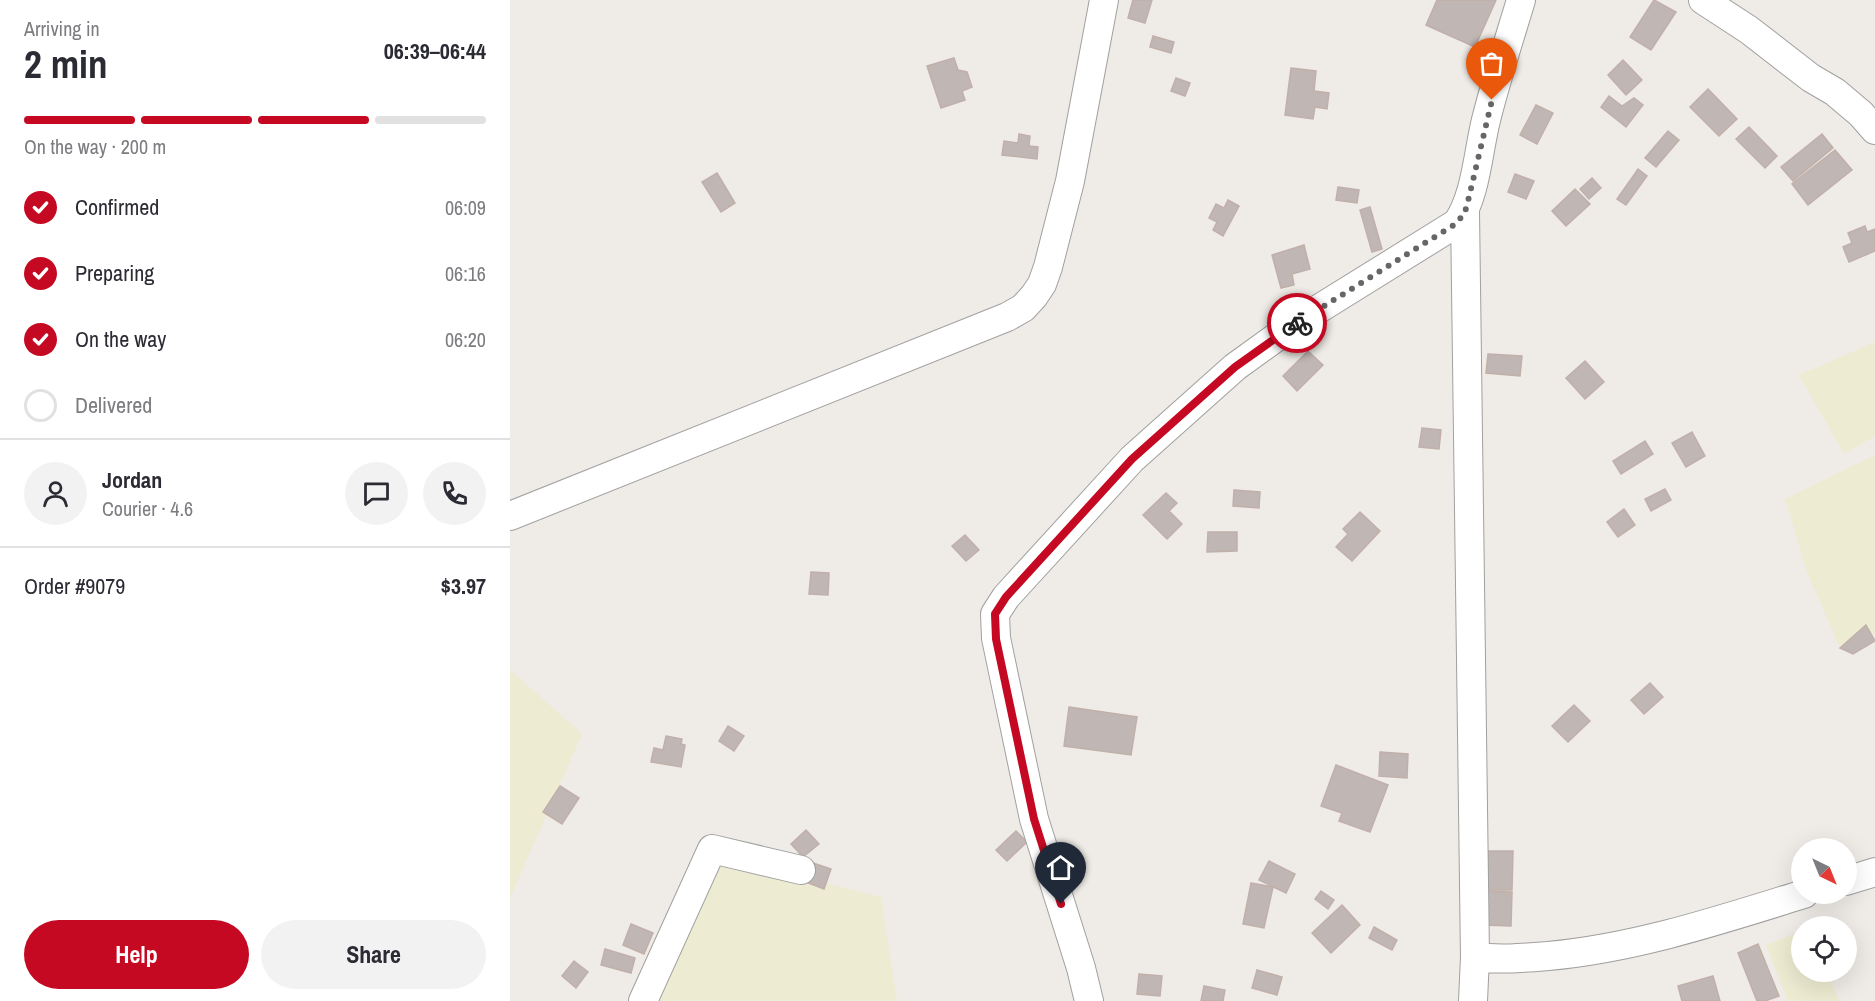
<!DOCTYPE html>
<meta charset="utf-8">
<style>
:root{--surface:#fff;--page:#f2f2f3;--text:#2b2b33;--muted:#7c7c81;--line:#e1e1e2;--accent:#c50922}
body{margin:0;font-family:"Archivo Narrow",sans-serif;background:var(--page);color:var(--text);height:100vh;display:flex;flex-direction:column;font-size:22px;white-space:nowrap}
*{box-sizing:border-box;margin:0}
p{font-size:20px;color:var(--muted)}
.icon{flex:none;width:33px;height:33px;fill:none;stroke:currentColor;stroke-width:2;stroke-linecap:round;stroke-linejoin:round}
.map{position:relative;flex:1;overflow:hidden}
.panel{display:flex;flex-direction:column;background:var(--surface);width:510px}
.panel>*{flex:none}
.needle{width:39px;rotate:137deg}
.tools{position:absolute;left:1281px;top:838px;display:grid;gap:12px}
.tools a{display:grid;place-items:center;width:66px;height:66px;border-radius:50%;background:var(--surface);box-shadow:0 6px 24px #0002;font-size:30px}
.pin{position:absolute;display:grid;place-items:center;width:51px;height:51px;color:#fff;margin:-62px -26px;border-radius:50% 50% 50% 0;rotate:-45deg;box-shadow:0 0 6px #0007}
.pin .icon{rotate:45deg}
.courier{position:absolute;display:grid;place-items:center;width:60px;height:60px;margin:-30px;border:4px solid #c50922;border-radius:50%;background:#fff;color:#222;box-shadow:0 2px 8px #0007}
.overview em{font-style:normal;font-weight:700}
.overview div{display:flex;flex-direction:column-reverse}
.overview{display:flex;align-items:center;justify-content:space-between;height:102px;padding:0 24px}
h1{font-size:39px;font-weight:700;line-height:45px}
.bar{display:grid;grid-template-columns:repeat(4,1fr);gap:9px 6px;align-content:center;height:72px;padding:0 24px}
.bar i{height:8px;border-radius:4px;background:var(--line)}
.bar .active{background:var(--accent)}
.bar p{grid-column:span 4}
.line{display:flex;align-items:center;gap:15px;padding:0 24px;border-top:2px solid var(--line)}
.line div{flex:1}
.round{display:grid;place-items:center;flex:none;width:63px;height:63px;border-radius:32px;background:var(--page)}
ol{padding:0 24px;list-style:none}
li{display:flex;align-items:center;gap:18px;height:66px}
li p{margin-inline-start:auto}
li .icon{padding:6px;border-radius:50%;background:var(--accent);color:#fff;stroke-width:4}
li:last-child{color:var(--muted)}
li i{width:33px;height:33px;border:3px solid var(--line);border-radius:50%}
.primary-button{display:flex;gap:12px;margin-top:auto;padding:12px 24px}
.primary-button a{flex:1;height:69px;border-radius:36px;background:var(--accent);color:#fff;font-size:24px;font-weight:700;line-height:69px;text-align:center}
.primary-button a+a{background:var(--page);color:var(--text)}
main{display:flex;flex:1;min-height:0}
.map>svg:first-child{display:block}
.farmland{fill:#edecd2}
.building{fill:#c0b6b3;stroke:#c1b0a9;stroke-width:1.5}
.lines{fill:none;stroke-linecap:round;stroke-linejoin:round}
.minor-casing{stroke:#a0a0a0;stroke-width:30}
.minor{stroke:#fff;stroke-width:28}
.done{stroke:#686665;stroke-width:6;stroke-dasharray:0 10.8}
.route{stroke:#c50922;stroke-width:8}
</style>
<main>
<section class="panel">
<div class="overview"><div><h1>2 min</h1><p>Arriving in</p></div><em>06:39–06:44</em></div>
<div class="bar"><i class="active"></i><i class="active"></i><i class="active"></i><i></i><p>On the way · 200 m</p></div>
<ol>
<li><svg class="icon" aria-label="check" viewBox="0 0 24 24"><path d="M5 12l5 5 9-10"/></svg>Confirmed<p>06:09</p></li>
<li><svg class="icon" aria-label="check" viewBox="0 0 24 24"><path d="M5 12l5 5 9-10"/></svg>Preparing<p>06:16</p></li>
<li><svg class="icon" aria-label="check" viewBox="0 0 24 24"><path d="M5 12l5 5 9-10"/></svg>On the way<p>06:20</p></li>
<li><i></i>Delivered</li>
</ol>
<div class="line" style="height:108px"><a class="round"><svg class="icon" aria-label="person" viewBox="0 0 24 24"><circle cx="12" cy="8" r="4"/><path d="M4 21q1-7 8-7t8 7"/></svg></a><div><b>Jordan</b><p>Courier · 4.6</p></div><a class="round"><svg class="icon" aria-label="chat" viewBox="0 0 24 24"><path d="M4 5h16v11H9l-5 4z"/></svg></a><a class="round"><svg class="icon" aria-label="phone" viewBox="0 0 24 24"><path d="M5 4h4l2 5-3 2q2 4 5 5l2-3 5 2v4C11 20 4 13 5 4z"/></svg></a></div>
<div class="line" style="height:78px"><div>Order #9079</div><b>$3.97</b></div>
<div class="primary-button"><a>Help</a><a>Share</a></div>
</section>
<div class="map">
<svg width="1365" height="1001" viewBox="0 0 1365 1001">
<rect width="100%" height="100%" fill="#efebe6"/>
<g class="farmland">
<path d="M1365,342V436L1334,454L1289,375Z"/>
<path d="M1365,455V633L1330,648L1297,572L1275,499Z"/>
<path d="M0,670L72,734L0,898Z"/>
<path d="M207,856L371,897L387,1001H148Z"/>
<path d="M1291,931L1292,972H1318L1329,1001H1278L1256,945Z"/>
</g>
<g class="building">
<path d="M623,0H642L635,23L618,18Z"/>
<path d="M927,0H986L965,47L916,25Z"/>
<path d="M1144,0L1166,12L1141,50L1120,37Z"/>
<path d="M643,36L664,42L661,53L640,47Z"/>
<path d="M444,58L448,70L457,72L462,87L452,91L455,100L431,108L417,66Z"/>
<path d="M1113,60L1132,80L1116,95L1098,75Z"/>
<path d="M781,68L806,71L804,91L819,93L817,109L805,107L803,119L775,115Z"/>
<path d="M666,78L680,83L675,96L661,91Z"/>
<path d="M1198,89L1227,119L1209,136L1180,107Z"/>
<path d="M1099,96L1112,106L1124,98L1133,105L1116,127L1091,107Z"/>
<path d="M1026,105L1043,113L1027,144L1010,135Z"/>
<path d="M1239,127L1267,156L1255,168L1226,139Z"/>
<path d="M1158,131L1169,140L1146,167L1135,158Z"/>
<path d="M509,134L520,136L519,146L528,147L527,159L492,155L494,141L508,143Z"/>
<path d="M1312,134L1323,148L1283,181L1271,167Z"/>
<path d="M1325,150L1342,170L1298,205L1282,184Z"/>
<path d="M1128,169L1137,176L1116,205L1107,199Z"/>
<path d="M207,173L225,203L211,212L192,182Z"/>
<path d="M1005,174L1024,181L1016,199L998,192Z"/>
<path d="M1082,178L1091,188L1079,199L1070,189Z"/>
<path d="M828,187L849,190L847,203L826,200Z"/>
<path d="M1065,189L1080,204L1056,226L1042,211Z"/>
<path d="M718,200L729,206L713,236L703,230L707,222L699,218L706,204L714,208Z"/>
<path d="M860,207L872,249L862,252L850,210Z"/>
<path d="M1355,226L1357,232L1365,229V251L1339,262L1333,247L1342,243L1338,233Z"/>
<path d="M794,245L800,269L782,274L784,285L771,288L762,255Z"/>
<path d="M798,351L813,365L787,391L773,376Z"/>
<path d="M978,354L1012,356L1010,376L976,373Z"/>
<path d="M1075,361L1094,382L1075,399L1056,378Z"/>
<path d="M912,428L931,430L929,449L909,447Z"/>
<path d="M1182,432L1195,456L1176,467L1162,443Z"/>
<path d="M1135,441L1143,454L1111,474L1103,461Z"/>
<path d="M1155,489L1161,500L1141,511L1135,499Z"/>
<path d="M724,490L750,492L749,508L723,506Z"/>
<path d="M656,493L667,503L659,511L672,524L657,539L633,515Z"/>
<path d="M1114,509L1125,525L1108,537L1097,522Z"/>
<path d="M850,512L870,531L842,561L826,547L838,534L833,529Z"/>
<path d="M698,532H727V551L697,552Z"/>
<path d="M455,535L469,550L456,561L442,546Z"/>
<path d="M301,572L319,573L318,595L299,594Z"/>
<path d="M1356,625L1365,641L1343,654L1330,648Z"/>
<path d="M1140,683L1153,697L1134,714L1121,700Z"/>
<path d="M1064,705L1080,721L1058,742L1042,726Z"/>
<path d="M559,707L627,717L621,755L554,746Z"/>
<path d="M218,726L234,736L224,751L209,741Z"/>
<path d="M156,736L172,739L171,744L175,745L171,767L141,762L144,748L153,750Z"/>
<path d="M870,752L898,754L897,778L869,776Z"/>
<path d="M826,765L878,785L860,832L829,821L832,813L811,806Z"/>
<path d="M50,786L69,798L52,824L33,812Z"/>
<path d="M296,830L309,844L293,857L281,844Z"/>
<path d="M506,831L517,842L497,861L486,850Z"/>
<path d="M975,851H1003L1002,890H974Z"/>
<path d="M759,861L785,874L776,893L749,880Z"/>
<path d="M303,863L321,869L314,889L296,882Z"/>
<path d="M741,883L763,887L754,928L733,924Z"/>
<path d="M811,891L824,900L818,909L805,899Z"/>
<path d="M974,891L1002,892L1001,926L973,925Z"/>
<path d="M832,905L850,925L821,953L802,933Z"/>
<path d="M121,924L143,933L134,954L113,945Z"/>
<path d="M864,927L887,940L882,950L859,938Z"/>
<path d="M1248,944L1269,996L1255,1001H1247L1228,953Z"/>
<path d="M95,949L125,958L121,973L91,965Z"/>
<path d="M64,961L78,972L66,988L52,976Z"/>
<path d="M747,970L772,977L767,995L742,988Z"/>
<path d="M629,974L652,976L650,996L627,994Z"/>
<path d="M1203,976L1210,1001H1172L1168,986Z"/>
<path d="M694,986L715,990L713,1001H691Z"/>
</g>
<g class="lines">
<g class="minor-casing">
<g id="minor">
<path d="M1193,0L1239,30L1301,78L1325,92L1351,114L1365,130"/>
<path d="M955,212L965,957"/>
<path d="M0,516L497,317L513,308L524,296L532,284L538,267L560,181L594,0"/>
<path d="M1336,881L1365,872"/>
<path d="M133,1001L202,849L291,870"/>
<path d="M579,1001L571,968L524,819L486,638L485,614L496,597L622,459L725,367L786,323L947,223C966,196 968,152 976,120C986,80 999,40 1011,0"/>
<path d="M963,1001L965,957C990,960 1013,958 1038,956C1126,948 1210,920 1294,894"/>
</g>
</g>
<use href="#minor" class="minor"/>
</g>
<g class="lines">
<path class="done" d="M787,323L947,223L955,212L959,197L982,100"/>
<path class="route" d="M551,904L524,819L486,639L485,614L496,597L622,459L725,367L787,323"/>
</g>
</svg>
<div class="tools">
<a><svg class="needle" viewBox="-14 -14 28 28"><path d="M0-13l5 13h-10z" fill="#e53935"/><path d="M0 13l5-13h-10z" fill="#7c7c81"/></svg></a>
<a><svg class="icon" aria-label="locate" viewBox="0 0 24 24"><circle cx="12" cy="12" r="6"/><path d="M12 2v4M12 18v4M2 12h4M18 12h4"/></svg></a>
</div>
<div class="pin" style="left:982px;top:100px;background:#ea580c"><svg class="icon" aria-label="bag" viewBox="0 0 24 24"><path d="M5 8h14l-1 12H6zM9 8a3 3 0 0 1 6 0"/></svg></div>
<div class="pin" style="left:551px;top:904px;background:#1f2937"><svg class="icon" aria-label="home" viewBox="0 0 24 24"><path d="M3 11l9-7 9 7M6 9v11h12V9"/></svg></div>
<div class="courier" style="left:787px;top:323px"><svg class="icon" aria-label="bike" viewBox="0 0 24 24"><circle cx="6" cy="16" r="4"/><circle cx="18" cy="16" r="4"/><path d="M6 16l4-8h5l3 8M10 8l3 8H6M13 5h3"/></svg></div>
</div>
</main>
